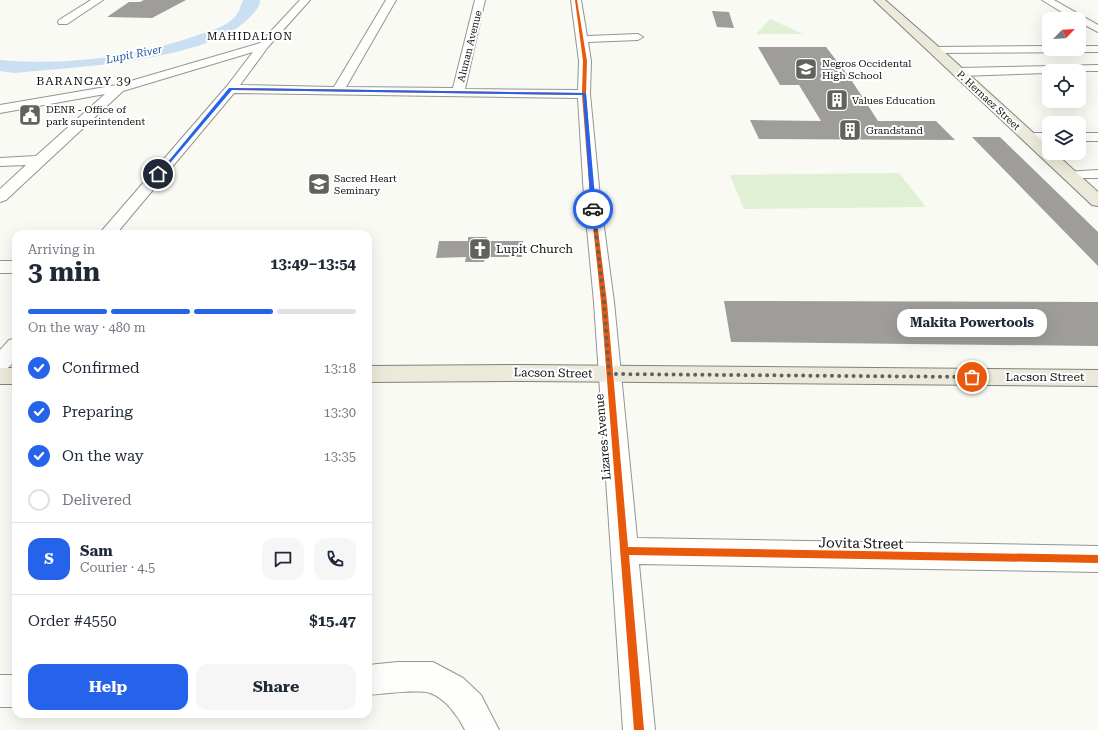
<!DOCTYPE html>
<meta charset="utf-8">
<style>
:root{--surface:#fff;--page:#f6f6f7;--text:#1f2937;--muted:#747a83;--line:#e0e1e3;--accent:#2563eb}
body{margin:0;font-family:"Roboto Serif",serif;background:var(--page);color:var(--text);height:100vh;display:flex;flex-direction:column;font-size:15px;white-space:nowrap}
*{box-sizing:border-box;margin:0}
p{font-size:13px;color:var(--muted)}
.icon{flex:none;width:22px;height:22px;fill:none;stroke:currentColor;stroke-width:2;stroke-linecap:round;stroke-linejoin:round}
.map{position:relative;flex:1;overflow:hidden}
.details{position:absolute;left:12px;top:230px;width:360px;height:488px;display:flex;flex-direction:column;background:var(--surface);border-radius:12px;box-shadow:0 4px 16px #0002}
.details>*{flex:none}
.needle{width:26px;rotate:65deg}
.tools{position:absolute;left:1042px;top:12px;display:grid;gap:8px}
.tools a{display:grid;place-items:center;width:44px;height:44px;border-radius:8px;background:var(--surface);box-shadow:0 4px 16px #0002;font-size:20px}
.pin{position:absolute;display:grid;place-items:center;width:34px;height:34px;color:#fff;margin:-17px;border:2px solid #fff;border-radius:50%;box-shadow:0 1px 4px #0007}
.courier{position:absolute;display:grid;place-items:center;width:40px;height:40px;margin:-20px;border:3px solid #2563eb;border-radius:50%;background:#fff;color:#222;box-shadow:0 1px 5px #0007}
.bubble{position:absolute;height:28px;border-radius:12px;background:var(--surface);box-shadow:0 4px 16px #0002;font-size:13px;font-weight:700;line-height:28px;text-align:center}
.overview em{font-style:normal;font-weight:700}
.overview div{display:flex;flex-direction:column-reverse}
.overview{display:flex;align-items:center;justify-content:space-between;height:68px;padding:0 16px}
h1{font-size:26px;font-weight:700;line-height:30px}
.bar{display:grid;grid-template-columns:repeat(4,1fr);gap:6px 4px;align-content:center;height:48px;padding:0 16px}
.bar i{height:5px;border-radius:3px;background:var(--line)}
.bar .current{background:var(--accent)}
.bar p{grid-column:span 4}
.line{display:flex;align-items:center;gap:10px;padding:0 16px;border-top:1px solid var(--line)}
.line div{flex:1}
.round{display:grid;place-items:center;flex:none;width:42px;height:42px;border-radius:12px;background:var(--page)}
ol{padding:0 16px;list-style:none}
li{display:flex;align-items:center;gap:12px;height:44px}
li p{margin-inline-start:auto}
li .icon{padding:4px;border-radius:50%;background:var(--accent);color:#fff;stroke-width:4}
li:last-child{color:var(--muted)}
li i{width:22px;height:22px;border:2px solid var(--line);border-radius:50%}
.primary-button{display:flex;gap:8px;margin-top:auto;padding:8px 16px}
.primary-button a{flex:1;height:46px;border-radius:12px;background:var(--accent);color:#fff;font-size:16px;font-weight:700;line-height:46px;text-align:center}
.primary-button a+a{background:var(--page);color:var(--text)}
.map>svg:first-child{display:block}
.green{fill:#e0f0d5}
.water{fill:#cbdff3}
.building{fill:#9e9d99}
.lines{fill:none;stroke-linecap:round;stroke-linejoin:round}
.minor-casing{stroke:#949492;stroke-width:2}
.major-casing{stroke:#82827f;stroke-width:2}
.minor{fill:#fefefd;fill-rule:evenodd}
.major{fill:#ebeada;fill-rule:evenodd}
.cycleway-casing{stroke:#fff;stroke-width:2}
.cycleway{fill:#e8590c;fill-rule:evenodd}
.route{fill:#2563eb}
.done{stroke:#61615e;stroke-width:4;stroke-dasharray:0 7.2}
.labels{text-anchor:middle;stroke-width:4;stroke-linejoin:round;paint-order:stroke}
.far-street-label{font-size:10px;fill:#0e0e0e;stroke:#fff}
.far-poi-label{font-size:10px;fill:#0e0e0e;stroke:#fff;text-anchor:start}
.far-neighbourhood-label{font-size:11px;letter-spacing:1px;fill:#0e0e0e;stroke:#fff}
.far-water-label{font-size:11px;font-style:italic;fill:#1d519a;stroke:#fff}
.far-quarter-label{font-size:12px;letter-spacing:1px;fill:#0e0e0e;stroke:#fff}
.poi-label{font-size:12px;fill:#0e0e0e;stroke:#fff;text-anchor:start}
.street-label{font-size:12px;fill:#0e0e0e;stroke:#fff}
.near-street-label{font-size:14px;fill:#0e0e0e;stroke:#fff}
</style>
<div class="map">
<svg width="1098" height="730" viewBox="0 0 1098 730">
<rect width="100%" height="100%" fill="#fafaf4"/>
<g class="green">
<path d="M770,19L803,34H756Z"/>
<path d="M899,173L926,207L744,209L730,175Z"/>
</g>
<path class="water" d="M243,0H260C260,7 256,10 252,15C211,62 74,67 14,73L0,71V60C65,66 136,57 198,35C210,31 229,26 237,14C240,10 241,4 243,0Z"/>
<g class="building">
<path d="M144,0H186L152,18L107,17L129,2H140Z"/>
<path d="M712,11L729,12L734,28L717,27Z"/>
<path d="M758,47H826L850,78L878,121H936L955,140L759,139L750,120L821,121L799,85H780Z"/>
<path d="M972,137H1000L1098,232V266Z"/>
<path d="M468,237H487L486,241H523L522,257H485L484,262H465L466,257L436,258L439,241H468Z"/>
<path d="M724,301L1098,302V346L731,342Z"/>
</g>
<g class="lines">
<g class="minor-casing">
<g id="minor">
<path d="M91,0H103L67,24H59L58,22L59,20Z"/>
<path d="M300,0H310L268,47L240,85L334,87L386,0H396L346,87L453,88L475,0H485L465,89L578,90L579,61L571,0H581L587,36L638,34L643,37L638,40L588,42L591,61L590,94L600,197L614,302L637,538L1098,546V572L639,564L655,730H623L594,302L584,197L578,98L234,93L116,234H99L227,86L253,52L123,91L6,200L0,202V189L26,165L0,166V158L36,156L105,94L0,113V105L117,85L260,43Z"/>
<path d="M1042,0H1054L1098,25V32L1079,22V19H1073Z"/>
<path d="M1049,46V49H1079V46H1098V52L936,53L930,50L936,47Z"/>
<path d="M1098,65V71H1049V73L960,76L954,72L960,68Z"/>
<path d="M1029,133H1049V141L1024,140L1022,137L1024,134Z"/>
<rect x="1079" y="133" width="19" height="8"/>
<path d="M1098,170V178H1064L1062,175L1064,172Z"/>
<rect x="0" y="261" width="16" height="12"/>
<path d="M16,338C16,353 17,366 0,372V350L9,340Z"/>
<path d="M398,662H433L463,678L481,695L499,730H465C458,716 445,698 430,693C419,689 381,694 368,695V665Z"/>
<rect x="0" y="675" width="16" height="32"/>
</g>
</g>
<g class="major-casing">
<g id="major">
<path d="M874,0H885L940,48L1049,147V153H1055L1098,192V206L1092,205Z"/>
<path d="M525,365L1098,370V386L525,381L368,382V366Z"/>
<rect x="0" y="368" width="16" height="16"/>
</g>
</g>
<use href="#minor" class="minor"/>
<use href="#major" class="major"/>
<g class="cycleway-casing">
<path id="cycleway" d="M575,0H577L587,61L586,94L594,197L607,302L628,547L1098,555V563L629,555L644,730H634L601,302L590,197L582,95L231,90L229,89L231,88L582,93L583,61Z"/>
</g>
<use href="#cycleway" class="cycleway"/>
</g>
<path class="route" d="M229,88L586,93L596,209L593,210L591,209L583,95L232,90L160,175H157Z"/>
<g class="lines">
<path class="done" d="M593,209L604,302L609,374L972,377"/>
</g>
<defs>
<g id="school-square" transform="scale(1.15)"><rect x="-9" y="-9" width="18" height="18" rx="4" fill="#61615e" stroke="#fff"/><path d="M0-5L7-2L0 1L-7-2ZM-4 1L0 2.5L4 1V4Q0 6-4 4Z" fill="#fff"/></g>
<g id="building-square" transform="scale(1.15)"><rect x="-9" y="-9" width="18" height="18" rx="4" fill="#61615e" stroke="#fff"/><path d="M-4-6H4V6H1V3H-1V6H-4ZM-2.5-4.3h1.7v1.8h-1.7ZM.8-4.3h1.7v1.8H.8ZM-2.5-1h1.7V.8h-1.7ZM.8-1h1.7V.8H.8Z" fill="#fff"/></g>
<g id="civic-square" transform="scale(1.15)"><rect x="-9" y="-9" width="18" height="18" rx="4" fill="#61615e" stroke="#fff"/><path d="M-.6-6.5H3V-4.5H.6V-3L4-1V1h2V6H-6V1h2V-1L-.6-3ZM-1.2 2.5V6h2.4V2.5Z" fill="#fff"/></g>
<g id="university-square" transform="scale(1.15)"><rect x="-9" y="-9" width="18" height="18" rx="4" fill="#61615e" stroke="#fff"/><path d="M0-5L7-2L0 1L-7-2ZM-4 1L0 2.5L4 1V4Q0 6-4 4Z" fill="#fff"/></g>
<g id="church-square" transform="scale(1.15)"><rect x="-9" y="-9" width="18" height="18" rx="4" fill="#61615e" stroke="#fff"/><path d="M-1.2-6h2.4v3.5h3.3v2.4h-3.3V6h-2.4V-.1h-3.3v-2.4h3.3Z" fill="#fff"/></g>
</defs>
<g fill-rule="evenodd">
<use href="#school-square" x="806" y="69"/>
<use href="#building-square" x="837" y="100"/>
<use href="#civic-square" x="30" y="115"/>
<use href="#building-square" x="850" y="130"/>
<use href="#university-square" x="319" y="184"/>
<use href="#church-square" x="480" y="249"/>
</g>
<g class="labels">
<g class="far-street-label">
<text transform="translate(469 46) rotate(-76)" y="4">Alunan Avenue</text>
<text transform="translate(989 100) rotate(43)" y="4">P. Hernaez Street</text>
</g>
<g class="far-poi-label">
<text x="822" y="67">Negros Occidental<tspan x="822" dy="12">High School</tspan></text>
<text x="852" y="104">Values Education</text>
<text x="46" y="113">DENR - Office of<tspan x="46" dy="12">park superintendent</tspan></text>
<text x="866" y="134">Grandstand</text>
<text x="334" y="182">Sacred Heart<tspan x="334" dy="12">Seminary</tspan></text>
</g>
<g class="far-neighbourhood-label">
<text x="250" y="40">MAHIDALION</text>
</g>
<g class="far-water-label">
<text transform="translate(134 54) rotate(-11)" y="4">Lupit River</text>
</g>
<g class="far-quarter-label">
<text x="84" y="85">BARANGAY 39</text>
</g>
<g class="poi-label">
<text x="496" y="253">Lupit Church</text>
</g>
<g class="street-label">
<text transform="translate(553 373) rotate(1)" y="4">Lacson Street</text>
<text x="1045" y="381">Lacson Street</text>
<text transform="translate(603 437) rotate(-95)" y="4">Lizares Avenue</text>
</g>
<g class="near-street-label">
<text transform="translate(861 543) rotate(1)" y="5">Jovita Street</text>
</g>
</g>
</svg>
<div class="tools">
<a><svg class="needle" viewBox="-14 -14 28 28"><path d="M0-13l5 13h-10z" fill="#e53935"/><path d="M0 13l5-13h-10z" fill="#747a83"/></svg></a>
<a><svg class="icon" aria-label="locate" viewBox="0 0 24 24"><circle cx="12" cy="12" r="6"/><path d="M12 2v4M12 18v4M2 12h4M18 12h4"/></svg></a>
<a><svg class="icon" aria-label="layers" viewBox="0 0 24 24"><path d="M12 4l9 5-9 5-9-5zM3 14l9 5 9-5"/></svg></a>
</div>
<div class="pin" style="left:972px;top:377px;background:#ea580c"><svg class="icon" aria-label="bag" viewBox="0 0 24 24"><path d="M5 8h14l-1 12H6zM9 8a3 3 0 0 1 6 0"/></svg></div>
<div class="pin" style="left:158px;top:174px;background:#1f2937"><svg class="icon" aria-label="home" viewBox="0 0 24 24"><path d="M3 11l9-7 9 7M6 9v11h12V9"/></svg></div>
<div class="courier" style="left:593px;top:209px"><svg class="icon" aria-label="car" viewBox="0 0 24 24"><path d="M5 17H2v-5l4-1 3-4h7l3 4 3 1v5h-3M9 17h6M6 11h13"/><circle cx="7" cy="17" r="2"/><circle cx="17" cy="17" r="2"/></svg></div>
<div class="bubble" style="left:897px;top:309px;width:150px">Makita Powertools</div>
<section class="details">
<div class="overview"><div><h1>3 min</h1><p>Arriving in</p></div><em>13:49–13:54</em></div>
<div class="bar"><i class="current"></i><i class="current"></i><i class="current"></i><i></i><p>On the way · 480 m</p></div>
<ol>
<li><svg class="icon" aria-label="check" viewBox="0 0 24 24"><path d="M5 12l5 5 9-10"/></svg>Confirmed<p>13:18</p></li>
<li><svg class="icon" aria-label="check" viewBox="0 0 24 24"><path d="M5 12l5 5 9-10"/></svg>Preparing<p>13:30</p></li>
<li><svg class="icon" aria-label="check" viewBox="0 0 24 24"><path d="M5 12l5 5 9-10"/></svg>On the way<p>13:35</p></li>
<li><i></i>Delivered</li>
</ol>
<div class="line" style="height:72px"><b class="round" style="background:var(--accent);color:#fff">S</b><div><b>Sam</b><p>Courier · 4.5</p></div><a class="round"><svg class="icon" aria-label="chat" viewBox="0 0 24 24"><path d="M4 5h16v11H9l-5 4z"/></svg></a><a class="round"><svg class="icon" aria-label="phone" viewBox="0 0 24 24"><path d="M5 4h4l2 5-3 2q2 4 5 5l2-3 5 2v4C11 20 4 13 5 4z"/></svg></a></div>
<div class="line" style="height:52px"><div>Order #4550</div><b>$15.47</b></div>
<div class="primary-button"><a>Help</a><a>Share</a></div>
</section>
</div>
